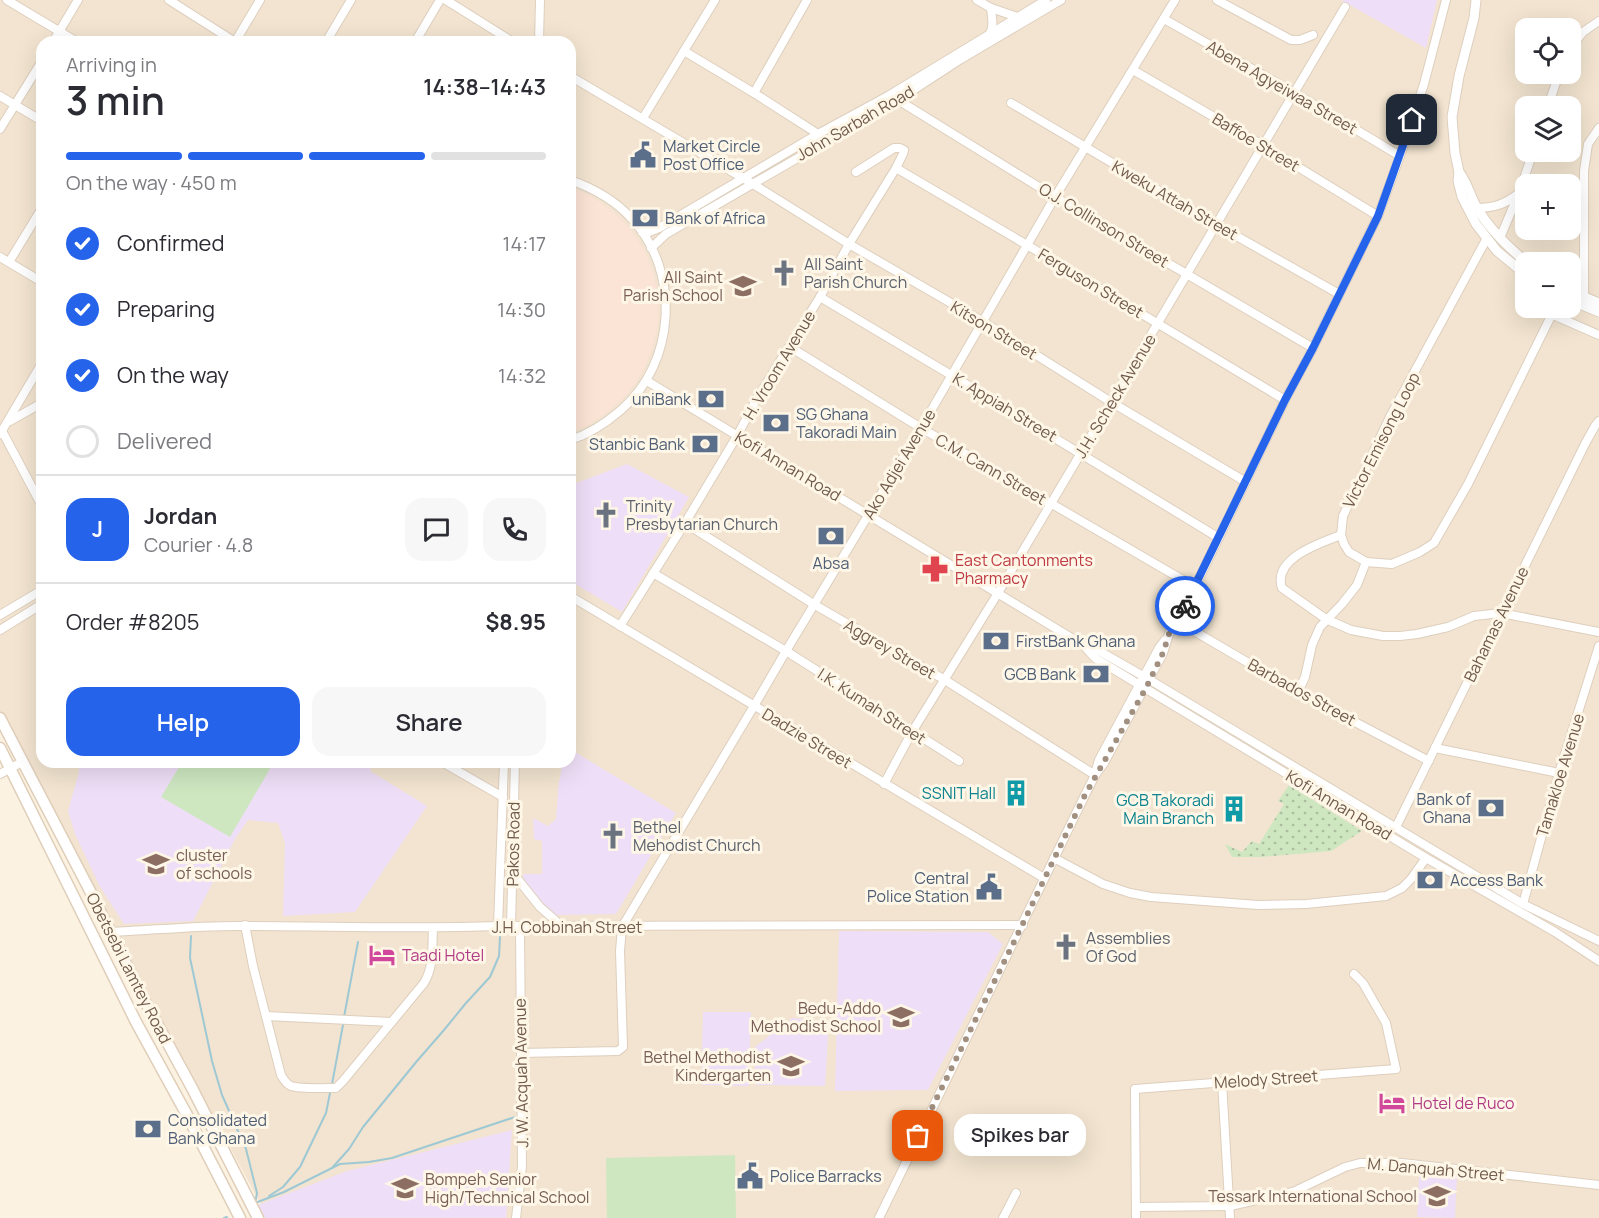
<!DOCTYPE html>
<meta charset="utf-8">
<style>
:root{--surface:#fff;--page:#f7f7f7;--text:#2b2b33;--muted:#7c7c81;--line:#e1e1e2;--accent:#2563eb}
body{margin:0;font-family:Manrope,sans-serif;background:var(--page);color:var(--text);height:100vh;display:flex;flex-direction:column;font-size:22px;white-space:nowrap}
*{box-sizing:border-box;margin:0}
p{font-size:20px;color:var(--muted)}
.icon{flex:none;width:33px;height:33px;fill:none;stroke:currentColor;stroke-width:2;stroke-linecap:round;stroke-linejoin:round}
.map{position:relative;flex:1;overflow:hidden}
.details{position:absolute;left:36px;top:36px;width:540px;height:732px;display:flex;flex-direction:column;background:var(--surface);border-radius:18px;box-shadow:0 6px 24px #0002}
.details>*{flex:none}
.fabs{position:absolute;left:1515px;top:18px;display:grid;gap:12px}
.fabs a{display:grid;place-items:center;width:66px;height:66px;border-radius:12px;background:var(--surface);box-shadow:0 6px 24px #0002;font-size:30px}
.pin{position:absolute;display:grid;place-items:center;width:51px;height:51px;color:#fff;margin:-26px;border-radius:12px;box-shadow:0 3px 9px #0006}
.courier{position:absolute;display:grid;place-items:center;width:60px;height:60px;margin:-30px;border:4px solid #2563eb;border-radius:50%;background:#fff;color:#222;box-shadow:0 2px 8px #0007}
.bubble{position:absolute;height:42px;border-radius:18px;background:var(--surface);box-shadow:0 6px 24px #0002;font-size:20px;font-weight:600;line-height:42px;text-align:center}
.summary em{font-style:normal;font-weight:600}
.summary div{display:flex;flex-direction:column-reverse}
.summary{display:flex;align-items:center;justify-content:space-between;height:102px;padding:0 30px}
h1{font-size:39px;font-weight:600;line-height:45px}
.bar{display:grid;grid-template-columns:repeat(4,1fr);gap:9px 6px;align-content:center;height:72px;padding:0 30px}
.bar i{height:8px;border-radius:4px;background:var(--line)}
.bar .current{background:var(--accent)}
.bar p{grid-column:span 4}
.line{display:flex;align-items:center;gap:15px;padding:0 30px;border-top:2px solid var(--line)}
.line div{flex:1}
.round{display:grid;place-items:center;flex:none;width:63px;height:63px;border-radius:18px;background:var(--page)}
ol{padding:0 30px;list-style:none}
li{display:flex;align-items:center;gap:18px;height:66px}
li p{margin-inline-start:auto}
li .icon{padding:6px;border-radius:50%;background:var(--accent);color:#fff;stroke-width:4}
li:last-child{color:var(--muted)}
li i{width:33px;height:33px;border:3px solid var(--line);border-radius:50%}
.cta{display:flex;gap:12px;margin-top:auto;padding:12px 30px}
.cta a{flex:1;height:69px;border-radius:18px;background:var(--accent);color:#fff;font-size:24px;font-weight:600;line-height:69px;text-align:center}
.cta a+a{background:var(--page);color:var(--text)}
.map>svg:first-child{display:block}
.residential{fill:#f2e4d0;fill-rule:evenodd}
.commercial{fill:#fbe3d5}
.education{fill:#efdef7}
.grass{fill:url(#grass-dots)}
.pitch{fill:#cee7c1}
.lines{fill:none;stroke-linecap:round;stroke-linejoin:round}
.stream{stroke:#9ec8d4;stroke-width:2}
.minor-casing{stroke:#decfbe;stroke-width:10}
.tertiary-casing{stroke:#decfbe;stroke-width:11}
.secondary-casing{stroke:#e0ceb9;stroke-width:13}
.minor{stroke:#fff;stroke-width:8}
.tertiary{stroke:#fff;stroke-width:9}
.secondary{stroke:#fff;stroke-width:10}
.done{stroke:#a18f7f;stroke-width:6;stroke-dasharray:0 10.8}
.route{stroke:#2563eb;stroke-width:8}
.labels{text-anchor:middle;stroke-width:6;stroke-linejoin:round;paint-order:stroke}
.street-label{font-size:16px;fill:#705a4a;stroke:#fef6e7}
.service-label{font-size:16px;fill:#4e5e75;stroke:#fef6e7;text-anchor:start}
.worship-label{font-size:16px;fill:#5b616d;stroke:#fef6e7;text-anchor:start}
.education-label{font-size:16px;fill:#785e54;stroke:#fef6e7;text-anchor:end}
.health-label{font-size:16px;fill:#be3a42;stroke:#fef6e7;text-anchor:start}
.culture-label{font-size:16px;fill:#0d838f;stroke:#fef6e7;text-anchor:end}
.hotel-label{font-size:16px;fill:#b23c85;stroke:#fef6e7;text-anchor:start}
</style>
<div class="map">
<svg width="1599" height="1218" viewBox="0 0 1599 1218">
<defs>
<pattern id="grass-dots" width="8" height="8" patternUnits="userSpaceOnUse" patternTransform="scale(1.5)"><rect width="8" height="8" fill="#cee7c1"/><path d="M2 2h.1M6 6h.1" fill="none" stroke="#acbe9f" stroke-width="1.8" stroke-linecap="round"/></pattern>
</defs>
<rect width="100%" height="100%" fill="#fbf2e1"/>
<path class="residential" d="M0,0H1599V1218H268L0,718ZM1526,28H1570V74H1526ZM42,42H570V762H42ZM1526,106H1570V152H1526ZM1526,184H1570V230H1526ZM1526,262H1570V308H1526Z"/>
<path class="commercial" d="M570,187L592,197L613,211L631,230L645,251L654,275L658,300V325L652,350L642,373L628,394L609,411L588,425L570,432Z"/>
<g class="education">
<path d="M1341,0H1437L1426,48Z"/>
<path d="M627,464L689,497L622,612L570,581L571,485Z"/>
<path d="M570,749L676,813L616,914L556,915L526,889L523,874H542V841L534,839L533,818L548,826L556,819L559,780L560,779L562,762H570Z"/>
<path d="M79,762H373L370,771L427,806L355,912L283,916L285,843L278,823L248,820L235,839L193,921L124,924L99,885L75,834L68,811L79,772Z"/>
<path d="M839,931L988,932L1003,944L928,1090L835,1091Z"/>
<path d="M703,1012H751L749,1086L701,1085Z"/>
<path d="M792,1018L829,1021L825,1086L755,1085V1047Z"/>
<path d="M512,1130L506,1218H265L258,1205L347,1171Z"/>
<path d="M1419,1174L1457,1176L1455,1218L1417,1217Z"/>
</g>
<path class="grass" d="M1289,785L1362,831L1331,851L1260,857H1232L1225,844L1242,852L1252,841L1259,844L1284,804L1278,801Z"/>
<g class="pitch">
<path d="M182,762H274L230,837L161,797Z"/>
<path d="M735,1155L736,1218H607L606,1158Z"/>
</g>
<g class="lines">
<g class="stream">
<path d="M191,936L190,958L212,1061L222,1095L246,1149L257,1193L255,1203"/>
<path d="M344,1017L358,942"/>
<path d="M332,1084L343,1025"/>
<path d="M332,1168L349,1149L363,1127L417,1061L444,1030L466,1003L490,977L499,956L500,937"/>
<path d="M269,1196L283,1187L300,1167L326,1113L330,1093"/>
<path d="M255,1203L284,1192L340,1164L369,1162L392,1158L515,1117"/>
<path d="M224,1218L227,1217"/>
</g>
<g class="minor-casing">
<g id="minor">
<path d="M7,0L77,42"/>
<path d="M169,0L235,42"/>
<path d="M446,0L513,42"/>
<path d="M977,0L991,8L1017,17"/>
<path d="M1217,0L1291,40H1300L1313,35"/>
<path d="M1164,19L1295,93L1400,156"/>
<path d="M990,34C994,25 992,18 991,8"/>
<path d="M53,42L78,0"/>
<path d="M235,42L260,0"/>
<path d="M326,42L351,0"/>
<path d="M415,42L440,0"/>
<path d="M539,42L540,0"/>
<path d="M1570,49L1583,32L1599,21"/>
<path d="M684,51L754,93L818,134"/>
<path d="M1133,70L1264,146L1378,216"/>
<path d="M570,76L753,184L849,244L982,321L1111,402L1246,482"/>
<path d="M754,93L807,0"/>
<path d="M0,96L42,121"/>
<path d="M898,100L1055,197L1313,348"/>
<path d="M1011,103L1217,225L1339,294"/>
<path d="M1548,106L1559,74"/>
<path d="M643,118L715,0"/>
<path d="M0,129L42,61"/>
<path d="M896,168L1027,245L1285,400"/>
<path d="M570,180C593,188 615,200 632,219C681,272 676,363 621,410C606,423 590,434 570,440"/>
<path d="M1477,208C1494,208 1505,204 1518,194"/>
<path d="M642,232H649L659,228L818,134L888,96L1046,0"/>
<path d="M1487,238L1390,417L1343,516L1341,535L1344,544L1349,552L1366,562L1392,564L1420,552L1434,543L1468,484L1555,308"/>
<path d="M1500,238L1519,193L1533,152"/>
<path d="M651,248L666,234L898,100L961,59L1061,0"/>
<path d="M0,257L42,282"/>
<path d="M9,262L42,208"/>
<path d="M1584,296V171L1588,144L1599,128"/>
<path d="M820,297L951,375L1219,538"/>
<path d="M1551,314L1599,335"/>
<path d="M790,347L921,428L1195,587"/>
<path d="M647,381L1083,645L1101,652L1150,680L1523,904L1599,941"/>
<path d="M10,421L42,403"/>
<path d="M2,431L42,506"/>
<path d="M0,434L42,363"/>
<path d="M685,523L815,605L945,680L1095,775"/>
<path d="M1341,535C1321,543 1272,558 1282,588L1326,619L1351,630L1383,636H1400L1417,634L1448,627L1474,616L1501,613L1599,632"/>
<path d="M653,573L786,651L959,761"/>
<path d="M570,596L1044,878"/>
<path d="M0,615L42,590"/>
<path d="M1177,621L1298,692L1429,761"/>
<path d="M620,626L685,523L737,436L756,400L820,297L849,244L896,168L903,154L904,150L900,148H894L856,172"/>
<path d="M0,630L42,604"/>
<path d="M1086,648L1095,658L1426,858L1555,932L1599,961"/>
<path d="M1298,692L1305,677L1312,645L1320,627L1342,604L1357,585L1366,562"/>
<path d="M1435,748L1559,773"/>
<path d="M442,762L503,797"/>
<path d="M1096,770L1099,760L1159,648L1165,640"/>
<path d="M0,774L22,762"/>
<path d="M884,784L912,732L998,593L1345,7"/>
<path d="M1396,827L1585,444L1595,426L1599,421"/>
<path d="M1054,858L1103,884L1130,893L1151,897L1258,905L1306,904L1386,896L1402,888L1411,879L1426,858"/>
<path d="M512,872L540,907L563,927"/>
<path d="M1523,904L1559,773L1599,646"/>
<path d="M245,925L253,966L281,1075C284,1080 286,1084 291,1086C300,1089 325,1088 336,1088L343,1081L424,983C434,967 432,947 433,928"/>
<path d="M498,926L504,762"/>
<path d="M511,927L515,762"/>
<path d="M111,932C156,930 202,925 247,926C331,926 414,929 498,926L1023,925"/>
<path d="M266,1016L391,1022"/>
<path d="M521,1053L618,1051L623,1047L620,951L622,927L754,706L786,651L921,428L1055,197L1175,0"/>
<path d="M1222,1082L1230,1218"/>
<path d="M1136,1207L1230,1206L1293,1192L1345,1167L1360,1163H1402L1599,1185"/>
<path d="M516,1218L522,1166L520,927"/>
<path d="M879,1218L1085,795L1095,775L1104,763L1163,653L1169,634L1195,587L1285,400L1313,348L1378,216L1400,156L1424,84L1446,0"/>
<path d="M1003,1218L1016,1193"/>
<path d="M1136,1218L1135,1089L1396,1069L1386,1023L1363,983L1354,974"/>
</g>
</g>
<g class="tertiary-casing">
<g id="tertiary">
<path d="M1476,0L1474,18L1459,76L1452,117L1455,153L1459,172L1458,181L1462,197L1476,224L1497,251L1526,275"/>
<path d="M1459,172C1467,182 1470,195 1476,206C1488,228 1507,246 1526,262"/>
<path d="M1570,291L1599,303"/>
<path d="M1570,300L1599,312"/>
</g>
</g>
<g class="secondary-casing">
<g id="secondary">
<path d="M0,718L89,889L141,994L192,1088L258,1218"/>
<path d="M0,748L136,1022L187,1115L240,1218"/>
</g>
</g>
<use href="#minor" class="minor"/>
<use href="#tertiary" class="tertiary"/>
<use href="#secondary" class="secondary"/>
</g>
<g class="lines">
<path class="done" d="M918,1136L1012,946L1085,795L1146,688L1163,653L1169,634L1185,606"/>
<path class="route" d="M1185,606L1285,400L1313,348L1378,216L1412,120"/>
</g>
<defs>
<g id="civic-bare" transform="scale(2.07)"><path d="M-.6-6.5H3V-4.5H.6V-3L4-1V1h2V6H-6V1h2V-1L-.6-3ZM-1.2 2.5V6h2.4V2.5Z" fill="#5c6f8a" stroke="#fef6e7" stroke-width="2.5" paint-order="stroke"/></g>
<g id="bank-bare" transform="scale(2.07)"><path d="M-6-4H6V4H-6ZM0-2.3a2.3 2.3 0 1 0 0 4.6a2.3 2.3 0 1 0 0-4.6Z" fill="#5c6f8a" stroke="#fef6e7" stroke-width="2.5" paint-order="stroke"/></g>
<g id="church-bare" transform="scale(2.07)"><path d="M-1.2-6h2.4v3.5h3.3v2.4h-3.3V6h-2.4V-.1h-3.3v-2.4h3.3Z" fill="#6b7280" stroke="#fef6e7" stroke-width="2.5" paint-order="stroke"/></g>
<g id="school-bare" transform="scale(2.07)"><path d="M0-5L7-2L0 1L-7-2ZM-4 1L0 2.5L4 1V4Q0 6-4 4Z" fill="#8d6e63" stroke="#fef6e7" stroke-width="2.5" paint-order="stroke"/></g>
<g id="pharmacy-bare" transform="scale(2.07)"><path d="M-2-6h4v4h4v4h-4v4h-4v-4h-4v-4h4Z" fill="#e0444e" stroke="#fef6e7" stroke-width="2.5" paint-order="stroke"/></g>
<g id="building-bare" transform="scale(2.07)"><path d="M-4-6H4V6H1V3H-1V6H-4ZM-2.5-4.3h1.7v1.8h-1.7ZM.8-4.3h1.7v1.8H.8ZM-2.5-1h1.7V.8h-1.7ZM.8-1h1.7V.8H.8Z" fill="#0f9aa8" stroke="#fef6e7" stroke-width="2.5" paint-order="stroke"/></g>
<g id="hotel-bare" transform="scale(2.07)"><path d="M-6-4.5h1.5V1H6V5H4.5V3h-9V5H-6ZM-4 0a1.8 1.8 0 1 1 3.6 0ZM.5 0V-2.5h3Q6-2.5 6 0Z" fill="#d1479c" stroke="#fef6e7" stroke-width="2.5" paint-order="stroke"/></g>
</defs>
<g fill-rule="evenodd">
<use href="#civic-bare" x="643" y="155"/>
<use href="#bank-bare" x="645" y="218"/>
<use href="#church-bare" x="784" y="273"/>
<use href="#school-bare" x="743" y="286"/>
<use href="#bank-bare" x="711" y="399"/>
<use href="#bank-bare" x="776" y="423"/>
<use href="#bank-bare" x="705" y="444"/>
<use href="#church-bare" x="606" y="515"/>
<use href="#bank-bare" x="831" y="536"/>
<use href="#pharmacy-bare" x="935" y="569"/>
<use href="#bank-bare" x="996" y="641"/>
<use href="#bank-bare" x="1096" y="674"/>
<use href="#building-bare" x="1016" y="793"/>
<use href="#bank-bare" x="1491" y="808"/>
<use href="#building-bare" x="1234" y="809"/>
<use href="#church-bare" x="613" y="836"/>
<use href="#school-bare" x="156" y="864"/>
<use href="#bank-bare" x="1430" y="880"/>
<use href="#civic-bare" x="989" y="887"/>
<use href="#church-bare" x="1066" y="947"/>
<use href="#hotel-bare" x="382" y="955"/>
<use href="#school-bare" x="901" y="1017"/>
<use href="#school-bare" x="791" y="1066"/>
<use href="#hotel-bare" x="1392" y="1103"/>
<use href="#bank-bare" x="148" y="1129"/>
<use href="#civic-bare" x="750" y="1176"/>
<use href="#school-bare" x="405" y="1188"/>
<use href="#school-bare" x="1437" y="1196"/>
</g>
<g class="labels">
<g class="street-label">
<text transform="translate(1282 87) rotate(30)" y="6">Abena Agyeiwaa Street</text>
<text transform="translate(855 123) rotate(-30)" y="6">John Sarbah Road</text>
<text transform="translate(1256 142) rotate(31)" y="6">Baffoe Street</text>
<text transform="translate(1175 200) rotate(30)" y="6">Kweku Attah Street</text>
<text transform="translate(1104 225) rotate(31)" y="6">O.J. Collinson Street</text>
<text transform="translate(1091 283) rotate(31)" y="6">Ferguson Street</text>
<text transform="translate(994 330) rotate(31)" y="6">Kitson Street</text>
<text transform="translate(779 365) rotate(-59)" y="6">H. Vroom Avenue</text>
<text transform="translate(1115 396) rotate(-59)" y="6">J.H. Scheck Avenue</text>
<text transform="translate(1005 407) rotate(31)" y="6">K. Appiah Street</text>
<text transform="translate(1381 440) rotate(-63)" y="6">Victor Emisong Loop</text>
<text transform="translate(899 464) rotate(-59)" y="6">Ako Adjei Avenue</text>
<text transform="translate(788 466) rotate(31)" y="6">Kofi Annan Road</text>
<text transform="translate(991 469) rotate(30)" y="6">C.M. Cann Street</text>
<text transform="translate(1496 624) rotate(-64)" y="6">Bahamas Avenue</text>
<text transform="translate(890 649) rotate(30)" y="6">Aggrey Street</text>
<text transform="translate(1302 692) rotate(29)" y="6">Barbados Street</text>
<text transform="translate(872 706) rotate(33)" y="6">I.K. Kumah Street</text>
<text transform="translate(807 738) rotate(31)" y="6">Dadzie Street</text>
<text transform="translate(1560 775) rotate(-73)" y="6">Tamakloe Avenue</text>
<text transform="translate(1339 805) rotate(31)" y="6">Kofi Annan Road</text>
<text transform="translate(513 844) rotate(-89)" y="6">Pakos Road</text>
<text x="567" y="933">J.H. Cobbinah Street</text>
<text transform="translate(129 968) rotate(63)" y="6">Obetsebi Lamtey Road</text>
<text transform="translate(521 1073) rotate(-91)" y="6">J. W. Acquah Avenue</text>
<text transform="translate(1266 1079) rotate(-4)" y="6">Melody Street</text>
<text transform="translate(1436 1169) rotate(5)" y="6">M. Danquah Street</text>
</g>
<g class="service-label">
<text x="663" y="152">Market Circle<tspan x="663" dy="18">Post Office</tspan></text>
<text x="665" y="224">Bank of Africa</text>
<text x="691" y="405" text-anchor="end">uniBank</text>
<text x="796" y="420">SG Ghana<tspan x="796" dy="18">Takoradi Main</tspan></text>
<text x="685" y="450" text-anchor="end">Stanbic Bank</text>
<text x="831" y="569" text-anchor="middle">Absa</text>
<text x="1016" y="647">FirstBank Ghana</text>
<text x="1076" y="680" text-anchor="end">GCB Bank</text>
<text x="1471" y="805" text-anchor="end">Bank of<tspan x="1471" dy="18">Ghana</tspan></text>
<text x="969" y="884" text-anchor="end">Central<tspan x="969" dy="18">Police Station</tspan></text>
<text x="1450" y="886">Access Bank</text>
<text x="168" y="1126">Consolidated<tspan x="168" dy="18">Bank Ghana</tspan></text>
<text x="770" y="1182">Police Barracks</text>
</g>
<g class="worship-label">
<text x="804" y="270">All Saint<tspan x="804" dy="18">Parish Church</tspan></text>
<text x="626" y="512">Trinity<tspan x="626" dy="18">Presbytarian Church</tspan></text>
<text x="633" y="833">Bethel<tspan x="633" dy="18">Mehodist Church</tspan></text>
<text x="1086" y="944">Assemblies<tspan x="1086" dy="18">Of God</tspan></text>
</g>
<g class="education-label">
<text x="723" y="283">All Saint<tspan x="723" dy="18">Parish School</tspan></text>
<text x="176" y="861" text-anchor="start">cluster<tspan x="176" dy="18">of schools</tspan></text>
<text x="881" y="1014">Bedu-Addo<tspan x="881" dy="18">Methodist School</tspan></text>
<text x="771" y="1063">Bethel Methodist<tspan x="771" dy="18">Kindergarten</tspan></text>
<text x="425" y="1185" text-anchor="start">Bompeh Senior<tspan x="425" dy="18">High/Technical School</tspan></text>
<text x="1417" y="1202">Tessark International School</text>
</g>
<g class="health-label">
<text x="955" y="566">East Cantonments<tspan x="955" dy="18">Pharmacy</tspan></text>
</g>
<g class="culture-label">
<text x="996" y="799">SSNIT Hall</text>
<text x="1214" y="806">GCB Takoradi<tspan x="1214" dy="18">Main Branch</tspan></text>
</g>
<g class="hotel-label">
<text x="402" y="961">Taadi Hotel</text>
<text x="1412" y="1109">Hotel de Ruco</text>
</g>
</g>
</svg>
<div class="fabs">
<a><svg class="icon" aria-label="locate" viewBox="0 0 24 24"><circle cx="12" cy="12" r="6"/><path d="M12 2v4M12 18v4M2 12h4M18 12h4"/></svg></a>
<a><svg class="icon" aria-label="layers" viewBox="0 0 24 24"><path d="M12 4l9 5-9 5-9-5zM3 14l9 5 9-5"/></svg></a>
<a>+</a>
<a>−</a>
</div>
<div class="pin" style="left:918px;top:1136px;background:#ea580c"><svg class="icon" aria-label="bag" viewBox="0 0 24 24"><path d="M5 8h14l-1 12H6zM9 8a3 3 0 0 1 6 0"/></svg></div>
<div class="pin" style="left:1412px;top:120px;background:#1f2937"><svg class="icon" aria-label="home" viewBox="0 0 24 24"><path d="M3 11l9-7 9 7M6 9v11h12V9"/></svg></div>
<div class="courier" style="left:1185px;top:606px"><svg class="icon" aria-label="bike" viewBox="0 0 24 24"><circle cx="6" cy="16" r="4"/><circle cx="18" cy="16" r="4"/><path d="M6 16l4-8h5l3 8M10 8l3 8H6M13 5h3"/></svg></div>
<div class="bubble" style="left:954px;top:1114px;width:132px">Spikes bar</div>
<section class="details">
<div class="summary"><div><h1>3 min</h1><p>Arriving in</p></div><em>14:38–14:43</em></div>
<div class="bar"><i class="current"></i><i class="current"></i><i class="current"></i><i></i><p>On the way · 450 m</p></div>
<ol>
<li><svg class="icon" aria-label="check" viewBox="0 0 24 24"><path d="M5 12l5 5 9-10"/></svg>Confirmed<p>14:17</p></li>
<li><svg class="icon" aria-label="check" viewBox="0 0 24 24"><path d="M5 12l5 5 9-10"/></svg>Preparing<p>14:30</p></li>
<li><svg class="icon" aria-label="check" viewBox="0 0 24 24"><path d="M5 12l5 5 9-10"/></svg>On the way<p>14:32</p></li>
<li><i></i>Delivered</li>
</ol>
<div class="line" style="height:108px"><b class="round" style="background:var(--accent);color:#fff">J</b><div><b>Jordan</b><p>Courier · 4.8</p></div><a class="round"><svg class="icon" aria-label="chat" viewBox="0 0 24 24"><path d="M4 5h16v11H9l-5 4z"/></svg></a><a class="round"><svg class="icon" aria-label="phone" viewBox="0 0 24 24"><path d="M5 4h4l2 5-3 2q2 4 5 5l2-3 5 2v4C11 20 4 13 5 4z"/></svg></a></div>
<div class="line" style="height:78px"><div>Order #8205</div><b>$8.95</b></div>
<div class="cta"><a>Help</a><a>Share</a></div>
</section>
</div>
